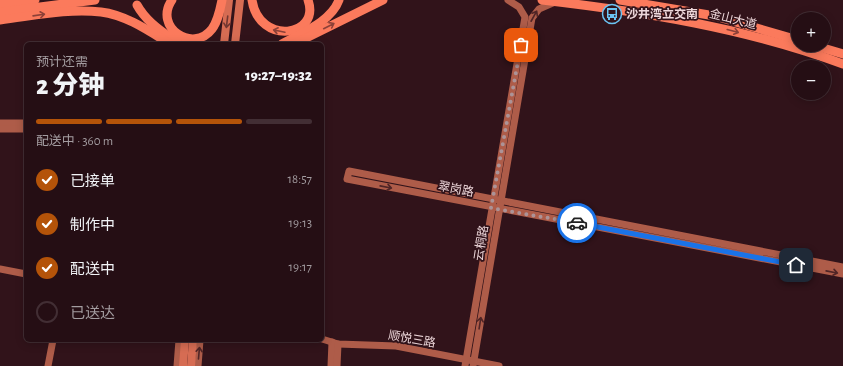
<!DOCTYPE html>
<html lang="zh">
<meta charset="utf-8">
<style>
:root{--surface:#250e14;--page:#311c22;--text:#f1f3f6;--muted:#a39ca0;--line:#422e34;--accent:#b45309}
body{margin:0;font-family:"Alegreya Sans","Noto Sans SC",sans-serif;background:var(--page);color:var(--text);height:100vh;display:flex;flex-direction:column;font-size:15px;white-space:nowrap}
*{box-sizing:border-box;margin:0}
p{font-size:13px;color:var(--muted)}
.icon{flex:none;width:22px;height:22px;fill:none;stroke:currentColor;stroke-width:2;stroke-linecap:round;stroke-linejoin:round}
.map{position:relative;flex:1;overflow:hidden}
.sheet{position:absolute;left:24px;top:42px;width:300px;height:300px;display:flex;flex-direction:column;background:var(--surface);border-radius:6px;box-shadow:0 2px 10px #0003,0 0 0 1px var(--line)}
.sheet>*{flex:none}
.fabs{position:absolute;left:791px;top:12px;display:grid;gap:8px}
.fabs a{display:grid;place-items:center;width:40px;height:40px;border-radius:50%;background:var(--surface);box-shadow:0 2px 10px #0003,0 0 0 1px var(--line);font-size:20px}
.pin{position:absolute;display:grid;place-items:center;width:34px;height:34px;color:#fff;margin:-17px;border-radius:8px;box-shadow:0 2px 6px #0006}
.courier{position:absolute;display:grid;place-items:center;width:40px;height:40px;margin:-20px;border:3px solid #1a73e8;border-radius:50%;background:#fff;color:#222;box-shadow:0 1px 5px #0007}
.head em{font-style:normal;font-weight:800}
.head div{display:flex;flex-direction:column-reverse}
.head{display:flex;align-items:center;justify-content:space-between;height:68px;padding:0 12px}
h1{font-size:26px;font-weight:800;line-height:30px}
.bar{display:grid;grid-template-columns:repeat(4,1fr);gap:6px 4px;align-content:center;height:48px;padding:0 12px}
.bar i{height:5px;border-radius:3px;background:var(--line)}
.bar .active{background:var(--accent)}
.bar p{grid-column:span 4}
ol{padding:0 12px;list-style:none}
li{display:flex;align-items:center;gap:12px;height:44px}
li p{margin-inline-start:auto}
li .icon{padding:4px;border-radius:50%;background:var(--accent);color:#fff;stroke-width:4}
li:last-child{color:var(--muted)}
li i{width:22px;height:22px;border:2px solid var(--line);border-radius:50%}
.map>svg:first-child{display:block}
.lines{fill:none;stroke-linecap:round;stroke-linejoin:round}
.secondary{stroke:#ae5c49;stroke-width:7}
.primary{stroke:#d66c53;stroke-width:8}
.highway{stroke:#fb7a5c;stroke-width:9}
.oneway{stroke:#8c4138}
.oneway2{stroke:#502526}
.oneway3{stroke:#733731}
.done{stroke:#ac9397;stroke-width:4;stroke-dasharray:0 7.2}
.route{stroke:#1a73e8;stroke-width:5}
.labels{text-anchor:middle;stroke-width:3.5;stroke-linejoin:round;paint-order:stroke}
.poi-label{font-size:12px;font-weight:bold;fill:#eed8db;stroke:#31131a;text-anchor:start}
.street-label{font-size:12px;fill:#eed8db;stroke:#31131a}
</style>
<div class="map">
<svg width="843" height="366" viewBox="0 0 843 366">
<rect width="100%" height="100%" fill="#31131a"/>
<g class="lines">
<g class="secondary">
<path d="M0,123H26"/>
<path d="M0,129H26"/>
<path d="M843,267L349,171L347,179L843,274"/>
<path d="M0,269L26,274"/>
<path d="M322,339L338,344L396,346L499,366"/>
<path d="M48,366L53,340"/>
<path d="M177,366L179,340"/>
<path d="M198,366L200,340"/>
<path d="M331,366L332,342"/>
<path d="M337,366L338,344"/>
<path d="M465,366L525,17L519,7L508,0"/>
<path d="M473,366L532,18L539,9L555,2"/>
</g>
<g class="primary">
<path d="M224,44L229,0"/>
<path d="M235,44L240,0"/>
<path d="M183,366L185,340"/>
<path d="M191,366L193,340"/>
</g>
<g class="highway">
<path d="M172,0C153,27 193,54 212,29C218,21 220,10 222,0"/>
<path d="M252,0C259,46 321,37 308,0"/>
<path d="M542,0C645,12 746,28 843,64"/>
<path d="M620,0L715,16L798,40"/>
<path d="M0,4L35,0"/>
<path d="M137,5C147,23 163,32 179,44"/>
<path d="M0,12L95,0"/>
<path d="M0,20C33,16 68,8 101,12C126,15 149,31 170,44"/>
<path d="M282,44C301,33 331,22 339,0"/>
<path d="M294,44L383,0"/>
<path d="M813,45L843,54"/>
</g>
</g>
<defs><path id="oneway-shaft" d="M-6 0H5M1.5-3L5.5 0L1.5 3" fill="none" stroke-width="1.6" stroke-linecap="round" stroke-linejoin="round"/></defs>
<g class="oneway">
<use href="#oneway-shaft" transform="translate(39 15) rotate(-8)"/>
<use href="#oneway-shaft" transform="translate(329 26) rotate(-27)"/>
<use href="#oneway-shaft" transform="translate(279 31) rotate(-168)"/>
<use href="#oneway-shaft" transform="translate(733 31) rotate(15)"/>
</g>
<g class="oneway2">
<use href="#oneway-shaft" transform="translate(534 16) rotate(-61)"/>
<use href="#oneway-shaft" transform="translate(386 187) rotate(11)"/>
<use href="#oneway-shaft" transform="translate(832 272) rotate(11)"/>
<use href="#oneway-shaft" transform="translate(480 323) rotate(-81)"/>
<use href="#oneway-shaft" transform="translate(199 353) rotate(-85)"/>
</g>
<use class="oneway3" href="#oneway-shaft" transform="translate(227 22) rotate(97)"/>
<g class="lines">
<path class="done" d="M521,45L491,208L577,223"/>
<path class="route" d="M577,223L796,265"/>
</g>
<defs>
<g id="bus-ring" transform="scale(1)"><circle r="9.5" fill="#31131a" stroke="#6bc3f2" stroke-width="1.5"/><path d="M-5-6H5V4H4V6H2V4H-2V6H-4V4H-5ZM-3.5-4V0h7V-4ZM-3.5 1.2v1.5H-2V1.2ZM2 1.2v1.5H3.5V1.2Z" fill="#6bc3f2"/></g>
</defs>
<g fill-rule="evenodd">
<use href="#bus-ring" x="612" y="14"/>
</g>
<g class="labels">
<g class="poi-label">
<text x="626" y="18">沙井湾立交南</text>
</g>
<g class="street-label">
<text transform="translate(733 19) rotate(14)" y="4">金山大道</text>
<text transform="translate(456 189) rotate(11)" y="4">翠岗路</text>
<text transform="translate(481 243) rotate(-81)" y="4">云桐路</text>
<text transform="translate(412 339) rotate(10)" y="4">顺悦三路</text>
</g>
</g>
</svg>
<div class="fabs">
<a>+</a>
<a>−</a>
</div>
<div class="pin" style="left:521px;top:45px;background:#ea580c"><svg class="icon" aria-label="bag" viewBox="0 0 24 24"><path d="M5 8h14l-1 12H6zM9 8a3 3 0 0 1 6 0"/></svg></div>
<div class="pin" style="left:796px;top:265px;background:#1f2937"><svg class="icon" aria-label="home" viewBox="0 0 24 24"><path d="M3 11l9-7 9 7M6 9v11h12V9"/></svg></div>
<div class="courier" style="left:577px;top:223px"><svg class="icon" aria-label="car" viewBox="0 0 24 24"><path d="M5 17H2v-5l4-1 3-4h7l3 4 3 1v5h-3M9 17h6M6 11h13"/><circle cx="7" cy="17" r="2"/><circle cx="17" cy="17" r="2"/></svg></div>
<section class="sheet">
<div class="head"><div><h1>2 分钟</h1><p>预计还需</p></div><em>19:27–19:32</em></div>
<div class="bar"><i class="active"></i><i class="active"></i><i class="active"></i><i></i><p>配送中 · 360 m</p></div>
<ol>
<li><svg class="icon" aria-label="check" viewBox="0 0 24 24"><path d="M5 12l5 5 9-10"/></svg>已接单<p>18:57</p></li>
<li><svg class="icon" aria-label="check" viewBox="0 0 24 24"><path d="M5 12l5 5 9-10"/></svg>制作中<p>19:13</p></li>
<li><svg class="icon" aria-label="check" viewBox="0 0 24 24"><path d="M5 12l5 5 9-10"/></svg>配送中<p>19:17</p></li>
<li><i></i>已送达</li>
</ol>
</section>
</div>
